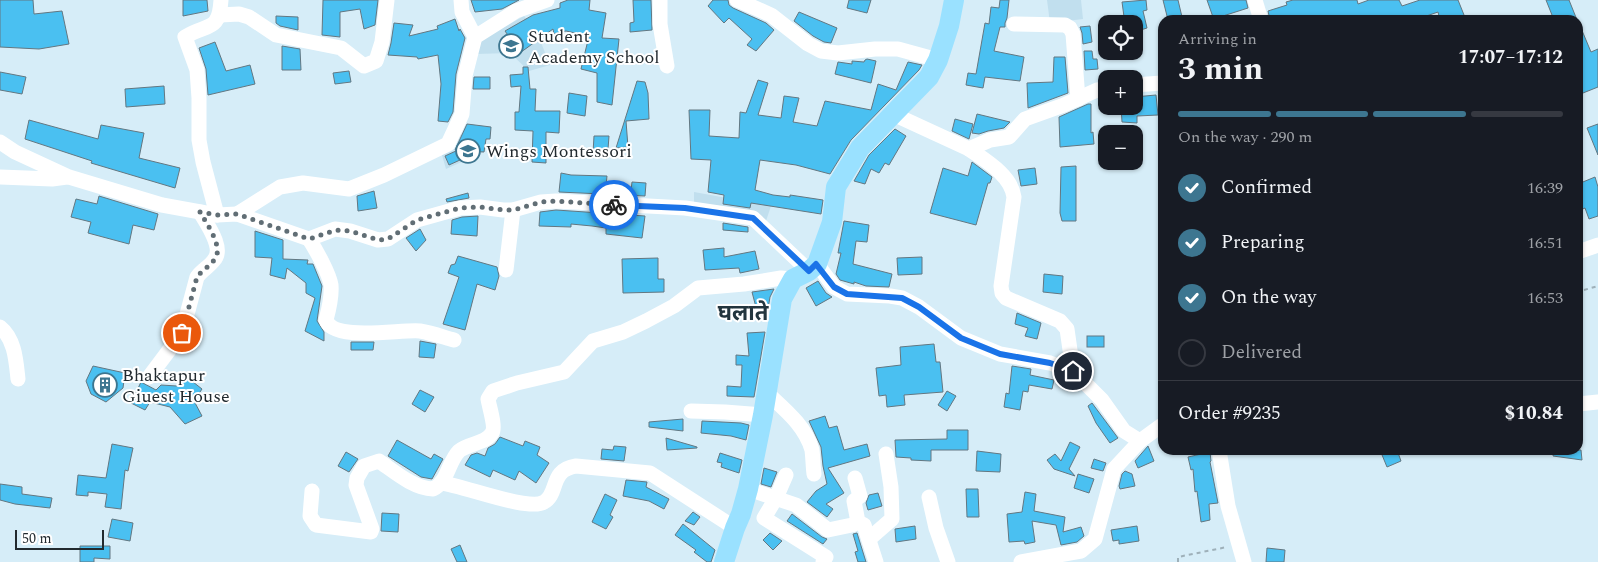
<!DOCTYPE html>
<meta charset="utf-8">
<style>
:root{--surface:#171b24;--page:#20242c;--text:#f1f3f6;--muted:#9ea1a6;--line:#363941;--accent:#3d7690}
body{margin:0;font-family:Spectral,"Noto Sans Devanagari",serif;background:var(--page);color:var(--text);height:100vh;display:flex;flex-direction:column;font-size:19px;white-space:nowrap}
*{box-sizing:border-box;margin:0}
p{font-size:16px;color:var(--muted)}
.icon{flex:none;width:28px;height:28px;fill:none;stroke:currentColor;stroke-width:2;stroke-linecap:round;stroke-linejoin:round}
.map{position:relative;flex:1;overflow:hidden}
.sheet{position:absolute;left:1158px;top:15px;width:425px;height:440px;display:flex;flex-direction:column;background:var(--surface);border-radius:15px;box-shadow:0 1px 4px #0004}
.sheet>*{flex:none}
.controls{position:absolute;left:1098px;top:15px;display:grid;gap:10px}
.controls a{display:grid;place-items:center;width:45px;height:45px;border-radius:10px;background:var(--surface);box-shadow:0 1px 4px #0004;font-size:25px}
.scale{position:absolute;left:15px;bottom:12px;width:89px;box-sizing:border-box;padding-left:5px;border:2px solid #222a2f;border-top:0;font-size:14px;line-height:18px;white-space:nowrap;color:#222a2f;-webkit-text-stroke:4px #fff;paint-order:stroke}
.pin{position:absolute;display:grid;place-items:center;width:42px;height:42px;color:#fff;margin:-21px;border:2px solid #fff;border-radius:50%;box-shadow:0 1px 5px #0007}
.courier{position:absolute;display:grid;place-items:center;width:50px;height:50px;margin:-25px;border:4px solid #1a73e8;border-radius:50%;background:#fff;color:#222;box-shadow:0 1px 6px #0007}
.summary em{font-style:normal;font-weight:700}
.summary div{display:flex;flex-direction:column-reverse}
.summary{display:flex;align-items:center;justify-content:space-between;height:85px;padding:0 20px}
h1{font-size:32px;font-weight:700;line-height:38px}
.bar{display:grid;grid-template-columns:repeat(4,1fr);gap:8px 5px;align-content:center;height:60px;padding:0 20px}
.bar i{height:6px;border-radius:4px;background:var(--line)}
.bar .selected{background:var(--accent)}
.bar p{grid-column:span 4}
.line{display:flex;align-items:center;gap:12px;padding:0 20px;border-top:1px solid var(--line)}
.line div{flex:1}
ol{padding:0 20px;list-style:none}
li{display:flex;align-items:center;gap:15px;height:55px}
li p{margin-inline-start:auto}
li .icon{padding:5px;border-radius:50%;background:var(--accent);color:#fff;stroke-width:4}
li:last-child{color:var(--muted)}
li i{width:28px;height:28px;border:2px solid var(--line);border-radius:50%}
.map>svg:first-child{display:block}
.built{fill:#c1dfee}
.building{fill:#4ac0f1;stroke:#637781}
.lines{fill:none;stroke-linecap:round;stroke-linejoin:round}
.path{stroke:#9eb0b9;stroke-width:2;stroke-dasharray:4 4;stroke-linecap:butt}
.minor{stroke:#fff;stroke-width:15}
.major{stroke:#9ae1ff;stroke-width:20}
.done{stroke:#616e75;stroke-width:5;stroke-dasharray:0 9}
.route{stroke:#1a73e8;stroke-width:6}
.labels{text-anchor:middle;stroke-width:4;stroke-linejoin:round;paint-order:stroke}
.poi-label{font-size:18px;fill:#222a2f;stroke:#fff;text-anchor:start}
.district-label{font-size:22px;font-weight:bold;fill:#23353e;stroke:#fff}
</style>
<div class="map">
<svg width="1598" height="562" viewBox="0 0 1598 562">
<rect width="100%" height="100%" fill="#d6edf8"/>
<g class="built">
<path d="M1047,0H1081L1083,19L1050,23Z"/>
<path d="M524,16L536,30L550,65L529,71L510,53L476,54L481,40Z"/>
<path d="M459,134L486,139L484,152L446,169L442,155L455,150Z"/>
<path d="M694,192L771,206L765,224L694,210Z"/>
</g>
<g class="building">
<path d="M0,0H33L34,14L62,11L69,44L39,49L0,47Z"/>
<path d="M183,0H207L208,11L183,16Z"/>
<path d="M323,0H378L375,25L364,29L360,9L340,12V37L322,35Z"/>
<path d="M471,0H519L502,9L475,12Z"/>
<path d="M568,0H590L589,10L606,13L602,38L619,39L612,105L597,102V73L581,69L589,36L566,31L554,34L553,29L517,55L506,41L510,38L505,31L533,15L560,8V3Z"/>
<path d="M633,0H651L652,30L630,32V23L634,22Z"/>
<path d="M713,0H728L729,5L733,8L766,23L774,30L756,51L747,45L752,39L729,18L724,23L708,6Z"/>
<path d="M849,0H871L867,13L847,8Z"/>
<path d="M1000,0H1009L1007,18L1005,23V27H1000L994,51L1024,57L1020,81L985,77L983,88L966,85L968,73L976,74L985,23L989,24L991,7L999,8Z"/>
<path d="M1146,0L1147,10L1143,11L1147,28L1134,32V24H1125L1122,2Z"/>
<path d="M1163,0H1178L1182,17L1168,20Z"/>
<path d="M1207,0H1246L1248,8L1223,16V18L1214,20Z"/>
<path d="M1293,0H1357L1358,4L1369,0H1399L1402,6L1420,0H1458L1466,20H1440L1438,12L1415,20H1329L1328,16L1317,20H1270L1268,11L1287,5L1286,2Z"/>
<path d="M1546,0H1569L1577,20H1554Z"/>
<path d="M799,12L837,28L831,43L824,42L813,36L794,21Z"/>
<path d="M276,16L298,17V30L280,26L276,23Z"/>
<path d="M455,19L459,31L460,29L465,38L456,74L453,112L448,122L438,121L441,84L438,55L418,59L417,57L388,55L391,43L394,23L413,25L409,36L438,29L437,26Z"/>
<path d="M1578,21L1591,52L1598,49V87L1578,95Z"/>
<path d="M1090,26L1092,42L1083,44L1082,33L1080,27Z"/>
<path d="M215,42L226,71L250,65L255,84L208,95L206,69L199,48Z"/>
<path d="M282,46L300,49L301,70H282Z"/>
<path d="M1084,51H1092L1093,59H1097L1098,69L1085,70Z"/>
<path d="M1054,57H1065L1068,93L1028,108L1027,83L1053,82Z"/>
<path d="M867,59L876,61L871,83L835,74L838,62L852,64V61L864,62L865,60Z"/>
<path d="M908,62L922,65L919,70L851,140L830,174L796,165L760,160L755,190L773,195L790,197V195L823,200L821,214L751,203L750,208L723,204L724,195L708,192L711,160L691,159L689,110H710L709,136L739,138L740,112L746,113L758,80L768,83L758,115L781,118L784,96L799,98L793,122L817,126L825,101L871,110L878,84L896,90Z"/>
<path d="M523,67H528L530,89H536L535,111H560L559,133L546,132V163L532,162L533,131L515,130V112H519L521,86L511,87L510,75L523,74Z"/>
<path d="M349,71L351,82L335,84L333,73Z"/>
<path d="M0,72L26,77L22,94L0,90Z"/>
<path d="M474,77H490V89H473Z"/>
<path d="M637,81L645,82L648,93L649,119L626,121L628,147L616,148Z"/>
<path d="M164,86L165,104L126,107L125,89Z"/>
<path d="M569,93L587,96L585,116L567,113Z"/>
<path d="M1156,95L1158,115L1137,116V123L1122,122L1121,106H1134V97Z"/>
<path d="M1088,104H1091V133L1093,132L1094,144L1060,147L1059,117Z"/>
<path d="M977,114L1010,122L1004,128L988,131L979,134L972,133Z"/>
<path d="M955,119L973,124L969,139L952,131Z"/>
<path d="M29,120L98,139L101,125L144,133L139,158L180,168L175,188L91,163L92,161L25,139Z"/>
<path d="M467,124L491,127L490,139H486L484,152L455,150Z"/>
<path d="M1598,124V155L1587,128Z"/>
<path d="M895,129L906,136L889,165L885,163L879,173L871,169L865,184L854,181L869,155Z"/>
<path d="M594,136H609L608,149H604V154L593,153Z"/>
<path d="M456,151L460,160L449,165L445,156Z"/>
<path d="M972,162L992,177L990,183H988L976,225L930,213L943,168L968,176Z"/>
<path d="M1076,166V221H1062L1060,213L1061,167Z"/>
<path d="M1035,168L1037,184L1021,186L1018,170Z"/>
<path d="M561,173L571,175L607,176L606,186L631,190L632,182L646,183L645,196L559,192Z"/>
<path d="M1595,177L1598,187V216L1589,219L1585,208L1578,211V184Z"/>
<path d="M374,191L377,208L358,211L357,196Z"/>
<path d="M468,193L469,198L447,202L446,199Z"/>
<path d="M99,196L158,214L154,230L133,225L129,244L88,233L91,222L71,217L76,199L97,204Z"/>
<path d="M556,210L645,216L642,238L606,234V228L592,226L571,224V227L539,226L540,212Z"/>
<path d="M478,216L477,236L451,234L452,220L462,217Z"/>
<path d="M844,221L869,225L867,242L856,241L853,264L892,274L889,287L866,286L854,282V284L840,280L836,274L841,253H838Z"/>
<path d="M723,223L748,227V232L723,230Z"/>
<path d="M420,229L426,240L416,251L406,238Z"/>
<path d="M255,231L283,240V259L308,260L307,264H313L322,286L317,321L324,332V341L305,331L315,298L306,293V283L287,268L285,279L270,275L272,258L255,257Z"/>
<path d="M724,248V257L755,251L759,269L740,273L739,268L705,270L703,250Z"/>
<path d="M458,256L497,267L499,276L495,290L477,284L465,330L443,324L459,277L448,273L451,265L455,264Z"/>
<path d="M922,257V274L898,275L897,258Z"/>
<path d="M658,258V279H664V292L623,293L622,259Z"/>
<path d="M1044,274L1063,276L1062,294L1043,292Z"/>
<path d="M818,281L826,293L832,297L816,306L806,288Z"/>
<path d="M774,289L770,297L767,315H758L752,292Z"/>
<path d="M1017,313L1041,323L1037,339L1025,336L1028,328L1015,324Z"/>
<path d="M765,332L754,397L727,396V386L741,387L742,365H736V355L749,356L747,333Z"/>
<rect x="1087" y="336" width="17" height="11"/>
<path d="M420,341L436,344L434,358L419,357Z"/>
<path d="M351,342H374L373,350H351Z"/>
<path d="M934,344L936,362H940L943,392L904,395L905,405L887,407L886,395L879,396L876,368L901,365L900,347Z"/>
<path d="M93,366L125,373L123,388L106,402L91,394L86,381Z"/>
<path d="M1012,366L1031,369L1030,375L1054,380L1052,389L1029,385L1028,392L1023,391L1020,410L1004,407L1006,393L1009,394Z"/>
<path d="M188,378L202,389L194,401L202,416L185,424L170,407L150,402L145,410L131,403L141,382L156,390L161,385L177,386Z"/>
<path d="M420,390L434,397L425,412L412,404Z"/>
<path d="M947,391L956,396L947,411L938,405Z"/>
<path d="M1092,403L1118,438L1110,443L1096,423L1088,406Z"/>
<path d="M825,416L829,428L837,426L844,450L867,444L870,456L828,468L844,493L826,504L833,509L827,517L807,502L816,491L827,484L823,466L821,447L809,421Z"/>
<path d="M683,419V431L649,427V422Z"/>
<path d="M702,421L741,423L749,425L746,440L731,436L701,433Z"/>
<path d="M947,430H968V450H931V461L911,460V458L896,457L895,440L947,439Z"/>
<path d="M500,437L523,446L525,441L540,447L537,455L549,463L536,483L519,471L515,480L493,470L490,477L465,465L471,455L477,453L485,456L488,448L495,444Z"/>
<path d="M666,438L697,447V448L667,450Z"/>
<path d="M397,440L431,459L434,454L443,459L432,479L421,477L388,456Z"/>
<path d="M1070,442L1080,447L1069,469L1075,476L1054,469L1047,460L1055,454L1061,461Z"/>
<path d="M112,444L133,448L128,471L125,470L121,509L105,507L107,494L88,492V496L76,495L78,475L106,478Z"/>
<path d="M614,446L626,447L624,461L601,459L602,449L613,450Z"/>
<path d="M1148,446L1154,461L1138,468L1135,461Z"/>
<path d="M1380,450H1397L1401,461L1387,467Z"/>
<path d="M1554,450H1581L1582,460L1553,456Z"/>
<path d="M977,451L1001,454L1000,472L976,471Z"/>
<path d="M346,452L358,459L349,472L338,466Z"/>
<path d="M1210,452L1211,461L1210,462L1218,503L1209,504L1210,520L1201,522L1197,491L1195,492L1193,469L1191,470L1188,457Z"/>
<path d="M720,453L742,460L739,473L721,467L722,463L717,462Z"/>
<path d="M1094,459L1106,463L1103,471L1091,468Z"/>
<path d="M764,468L777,472L771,487L761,484Z"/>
<path d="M1125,471L1132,474L1135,486L1120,489L1119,486L1122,474Z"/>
<path d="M1078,474L1094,479L1089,493L1074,488Z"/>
<path d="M626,480L647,482L646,487L669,499L664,509L649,501L623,496Z"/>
<path d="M0,484L22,487V494L52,498L50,508L15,504L0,500Z"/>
<path d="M966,489H978L979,517H967Z"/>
<path d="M1025,492L1036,494L1034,511L1065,517L1063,532L1081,527L1084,536L1077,542L1061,545L1056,525L1032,521L1035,542L1025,544L1024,541L1009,542L1007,514L1022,512Z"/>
<path d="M878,493L882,506L868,510L866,503L869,495Z"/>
<path d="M605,494L617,500L610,515L613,517L606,529L592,522Z"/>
<path d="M693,512L700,517L694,525L685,521Z"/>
<path d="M382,513L399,514L398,532L381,531Z"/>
<path d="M792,514L822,537L827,539L823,544L787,521Z"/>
<path d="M112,519L133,523L130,541L108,537Z"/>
<path d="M683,524L715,550L711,562H707L694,552L696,550L675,535Z"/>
<path d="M915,526L916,539L896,542L895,529Z"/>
<path d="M1137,526L1139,541L1119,544V540L1113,541L1111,530Z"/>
<path d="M770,533L782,541L773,550L763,540Z"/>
<path d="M857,533L866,562H858L855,552L858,551L853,534Z"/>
<path d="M460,545L467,562H457L451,549Z"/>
<path d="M80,546H110V559L94,558V562H80Z"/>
<path d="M1267,548L1285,550L1284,562H1266Z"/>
</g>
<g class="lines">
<g class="path">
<path d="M1584,290L1598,286"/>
<path d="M1178,562V557L1227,547"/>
</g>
<g class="minor">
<path d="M461,0L462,12L475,37"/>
<path d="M660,0V24L667,66"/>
<path d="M737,0L771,15L808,44L821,51L838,53L875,49H898L938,60"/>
<path d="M1255,0L1261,20"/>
<path d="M220,15L239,14L249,17L276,35L341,48L364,66L376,61L382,42L387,0"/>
<path d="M1014,24L1065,25L1070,28L1073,34L1078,99"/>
<path d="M1134,85L1162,83"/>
<path d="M893,114L969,149L990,140L1009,137L1025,119L1064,105L1097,90L1106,89"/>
<path d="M0,142L15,152L69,177L162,205L217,215L237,214L309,239L335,229L350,231L378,240L388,239L417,220L460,208L480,207L503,210H513L541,202L556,201L685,208L753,218L809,271"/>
<path d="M969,149C986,161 1011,175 1014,197L1001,286L1002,293L1006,298L1060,321L1067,329L1073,371L1102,400L1124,431L1140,441"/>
<path d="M0,177L52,179L67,177"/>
<path d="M237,214L280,187L303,183L349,189L384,175L448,144L462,114L465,76L475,37L516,11L547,0"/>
<path d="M217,215L203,162L199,140V98L197,70L185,37C207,23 219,33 221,0"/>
<path d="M309,239C316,250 329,273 331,285C332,297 329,309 326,320C333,342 401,329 420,331C432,333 443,337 454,340"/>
<path d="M1578,252L1598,245"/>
<path d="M817,264L834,287L847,294L890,296L902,298L919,307L961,338L1000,354L1050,363L1073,371"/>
<path d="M506,270L513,210"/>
<path d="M0,327C15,339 16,361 18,379"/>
<path d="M149,377L182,333L197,277C202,270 209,267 214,260C225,248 206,223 200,212"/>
<path d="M766,392C784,409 805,425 812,450C813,458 813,466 814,474"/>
<path d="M1578,404L1598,402"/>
<path d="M691,411L725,412L763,415"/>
<path d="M1219,450L1228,506L1244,562"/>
<path d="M786,475L776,498L764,518L826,557L823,562"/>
<path d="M855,478L860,496L854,501L858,522L864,525L876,562"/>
<path d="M441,483C462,485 529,512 544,502C559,494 549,470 576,466L650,473L735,528"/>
<path d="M748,489L796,505L828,530L852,525L858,522"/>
<path d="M312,491L310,516L316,525L371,532L372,529L356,485L357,478L364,466L379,461C395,472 413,488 433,489C448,482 448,462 459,451C468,443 486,444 492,433C496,427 489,406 488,399L493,391L517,383L564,372L593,341L623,332L646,321L674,306L698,288L744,284L781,278L793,279"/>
<path d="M929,497L936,528L948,562"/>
<path d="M869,539L892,519L891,487L886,454"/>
<path d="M1021,562L1081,551L1095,539L1114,469L1140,441L1162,425"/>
</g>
<path class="major" d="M724,562L735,528L741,514L748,489L763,415L782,299L793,279L809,271L817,264L832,222L836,187L860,148L929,77L938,60L949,26L954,0"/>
</g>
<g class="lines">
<path class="done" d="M182,333L197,277C202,270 209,267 214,260C225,248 206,223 200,212L217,215L237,214L309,239L336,230L350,231L378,240L388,239L417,220L460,208L480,207L503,210H514L541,202L556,201L614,205"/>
<path class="route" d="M614,205L685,208L753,218L809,271L816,264L834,287L847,294L902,298L919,307L961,338L1000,354L1050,363L1073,371"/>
</g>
<defs>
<g id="school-ring" transform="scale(1.25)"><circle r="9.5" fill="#fff" stroke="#3d7690" stroke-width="1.5"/><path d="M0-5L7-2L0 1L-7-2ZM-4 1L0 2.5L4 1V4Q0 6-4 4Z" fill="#3d7690"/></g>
<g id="building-ring" transform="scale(1.25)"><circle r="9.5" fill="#fff" stroke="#3d7690" stroke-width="1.5"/><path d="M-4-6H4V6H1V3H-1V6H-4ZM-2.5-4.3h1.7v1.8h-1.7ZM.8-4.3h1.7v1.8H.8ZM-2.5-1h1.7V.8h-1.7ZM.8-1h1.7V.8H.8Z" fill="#3d7690"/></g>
</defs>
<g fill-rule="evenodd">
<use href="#school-ring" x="511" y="46"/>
<use href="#school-ring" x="468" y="151"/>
<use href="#building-ring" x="105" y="385"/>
</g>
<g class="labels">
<g class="poi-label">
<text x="528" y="42">Student<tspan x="528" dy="21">Academy School</tspan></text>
<text x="486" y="157">Wings Montessori</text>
<text x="122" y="381">Bhaktapur<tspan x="122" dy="21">Giuest House</tspan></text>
</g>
<g class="district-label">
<text x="743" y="320">घलाते</text>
</g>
</g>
</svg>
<div class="controls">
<a><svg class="icon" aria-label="locate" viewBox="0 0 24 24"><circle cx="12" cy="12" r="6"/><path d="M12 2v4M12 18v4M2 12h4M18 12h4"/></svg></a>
<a>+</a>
<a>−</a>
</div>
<div class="scale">50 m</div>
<div class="pin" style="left:182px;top:333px;background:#ea580c"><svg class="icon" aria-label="bag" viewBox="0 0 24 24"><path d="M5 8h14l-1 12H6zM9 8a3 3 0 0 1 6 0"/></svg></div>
<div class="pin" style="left:1073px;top:371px;background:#1f2937"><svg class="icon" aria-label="home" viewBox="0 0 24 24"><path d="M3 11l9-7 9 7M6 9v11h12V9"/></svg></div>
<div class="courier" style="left:614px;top:205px"><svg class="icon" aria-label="bike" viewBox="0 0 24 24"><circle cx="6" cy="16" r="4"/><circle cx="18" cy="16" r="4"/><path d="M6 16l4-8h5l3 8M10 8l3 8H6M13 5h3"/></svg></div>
<section class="sheet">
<div class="summary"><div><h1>3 min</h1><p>Arriving in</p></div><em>17:07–17:12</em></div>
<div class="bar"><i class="selected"></i><i class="selected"></i><i class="selected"></i><i></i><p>On the way · 290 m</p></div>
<ol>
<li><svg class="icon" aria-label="check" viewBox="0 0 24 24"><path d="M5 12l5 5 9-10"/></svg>Confirmed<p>16:39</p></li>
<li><svg class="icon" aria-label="check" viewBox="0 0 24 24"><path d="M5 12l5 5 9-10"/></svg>Preparing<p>16:51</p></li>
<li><svg class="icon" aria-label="check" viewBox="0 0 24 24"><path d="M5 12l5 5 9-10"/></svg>On the way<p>16:53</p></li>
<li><i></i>Delivered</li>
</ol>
<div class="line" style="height:65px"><div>Order #9235</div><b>$10.84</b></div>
</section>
</div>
